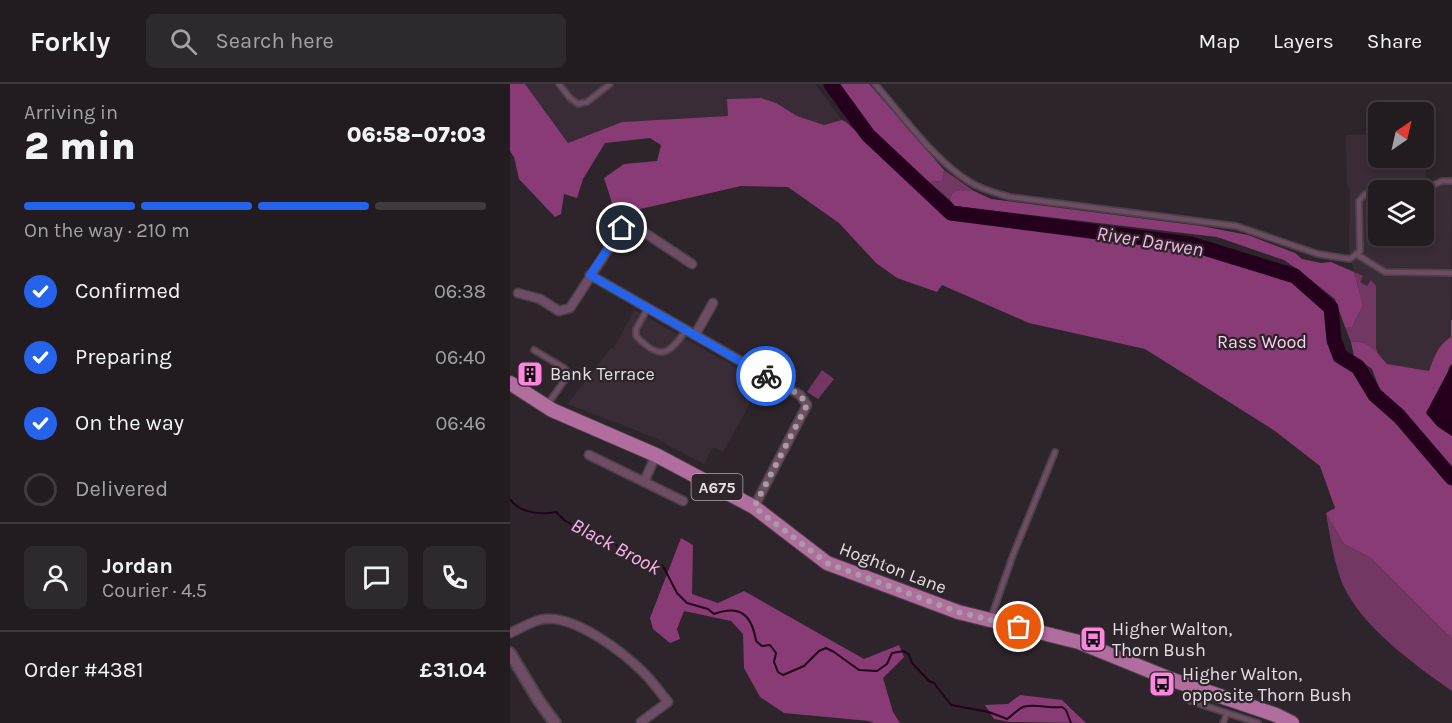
<!DOCTYPE html>
<meta charset="utf-8">
<style>
:root{--surface:#221c20;--page:#2e292d;--text:#f1f3f6;--muted:#a2a1a5;--line:#3f3a3e;--accent:#2563eb}
body{margin:0;font-family:Karla,sans-serif;background:var(--page);color:var(--text);height:100vh;display:flex;flex-direction:column;font-size:22px;white-space:nowrap}
*{box-sizing:border-box;margin:0}
p{font-size:20px;color:var(--muted)}
.icon{flex:none;width:33px;height:33px;fill:none;stroke:currentColor;stroke-width:2;stroke-linecap:round;stroke-linejoin:round}
.map{position:relative;flex:1;overflow:hidden}
.drawer{display:flex;flex-direction:column;background:var(--surface);width:510px}
.drawer>*{flex:none}
.needle{width:39px;rotate:34deg}
.buttons{position:absolute;left:858px;top:18px;display:grid;gap:12px}
.buttons a{display:grid;place-items:center;width:66px;height:66px;border-radius:9px;background:var(--surface);box-shadow:0 3px 9px #0003,0 0 0 2px var(--line);font-size:30px}
.pin{position:absolute;display:grid;place-items:center;width:51px;height:51px;color:#fff;margin:-26px;border:3px solid #fff;border-radius:50%;box-shadow:0 2px 6px #0007}
.courier{position:absolute;display:grid;place-items:center;width:60px;height:60px;margin:-30px;border:4px solid #2563eb;border-radius:50%;background:#fff;color:#222;box-shadow:0 2px 8px #0007}
.head em{font-style:normal;font-weight:800}
.head div{display:flex;flex-direction:column-reverse}
.head{display:flex;align-items:center;justify-content:space-between;height:102px;padding:0 24px}
h1{font-size:39px;font-weight:800;line-height:45px}
.bar{display:grid;grid-template-columns:repeat(4,1fr);gap:9px 6px;align-content:center;height:72px;padding:0 24px}
.bar i{height:8px;border-radius:4px;background:var(--line)}
.bar .selected{background:var(--accent)}
.bar p{grid-column:span 4}
.line{display:flex;align-items:center;gap:15px;padding:0 24px;border-top:2px solid var(--line)}
.line div{flex:1}
.round{display:grid;place-items:center;flex:none;width:63px;height:63px;border-radius:9px;background:var(--page)}
ol{padding:0 24px;list-style:none}
li{display:flex;align-items:center;gap:18px;height:66px}
li p{margin-inline-start:auto}
li .icon{padding:6px;border-radius:50%;background:var(--accent);color:#fff;stroke-width:4}
li:last-child{color:var(--muted)}
li i{width:33px;height:33px;border:3px solid var(--line);border-radius:50%}
header{display:flex;align-items:center;gap:36px;box-sizing:border-box;height:84px;padding:0 30px;background:var(--surface);border-bottom:2px solid var(--line)}
header strong{font-size:28px}
nav{display:flex;gap:33px;margin-inline-start:auto;font-size:21px}
.search{width:420px;height:54px;background:var(--page);display:flex;align-items:center;gap:15px;box-sizing:border-box;padding:0 21px;border-radius:9px;color:var(--muted);font-size:22px}
main{display:flex;flex:1;min-height:0}
.map>svg:first-child{display:block}
.built{fill:#3a2c36;fill-rule:evenodd}
.green{fill:#733764}
.forest{fill:#893b76}
.water{fill:#25001d}
.lines{fill:none;stroke-linecap:round;stroke-linejoin:round}
.stream{stroke:#25001d;stroke-width:2}
.river{stroke:#25001d;stroke-width:15}
.service-casing{stroke:#4a4348;stroke-width:8}
.minor-casing{stroke:#4a4348;stroke-width:11}
.tertiary-casing{stroke:#4a4348;stroke-width:14}
.primary-casing{stroke:#4a4348;stroke-width:16}
.service{stroke:#6e4c64;stroke-width:4.5}
.minor{stroke:#6e4c64;stroke-width:8}
.tertiary{stroke:#6e4c64;stroke-width:10}
.primary{stroke:#b26d9f;stroke-width:14}
.done{stroke:#a59ea3;stroke-width:6;stroke-dasharray:0 10.8}
.route{stroke:#2563eb;stroke-width:8}
.labels{text-anchor:middle;stroke-width:4.5;stroke-linejoin:round;paint-order:stroke}
.shield{fill:#2d252b;stroke:#aea7ac;stroke-width:1.5}
.shield-label{font-size:16px;font-weight:bold;fill:#e5dfe3}
.park-label{font-size:18px;fill:#fed1f0;stroke:#2d252b}
.poi-label{font-size:18px;fill:#e5dfe3;stroke:#2d252b;text-anchor:start}
.street-label{font-size:18px;fill:#e5dfe3;stroke:#2d252b}
.water-label{font-size:20px;font-style:italic;fill:#f7b6e4;stroke:#2d252b}
</style>
<header>
<strong>Forkly</strong>
<div class="search"><svg class="icon" aria-label="search" viewBox="0 0 24 24"><circle cx="10" cy="10" r="6"/><path d="M15 15l6 6"/></svg>Search here</div>
<nav><a>Map</a><a>Layers</a><a>Share</a></nav>
</header>
<main>
<section class="drawer">
<div class="head"><div><h1>2 min</h1><p>Arriving in</p></div><em>06:58–07:03</em></div>
<div class="bar"><i class="selected"></i><i class="selected"></i><i class="selected"></i><i></i><p>On the way · 210 m</p></div>
<ol>
<li><svg class="icon" aria-label="check" viewBox="0 0 24 24"><path d="M5 12l5 5 9-10"/></svg>Confirmed<p>06:38</p></li>
<li><svg class="icon" aria-label="check" viewBox="0 0 24 24"><path d="M5 12l5 5 9-10"/></svg>Preparing<p>06:40</p></li>
<li><svg class="icon" aria-label="check" viewBox="0 0 24 24"><path d="M5 12l5 5 9-10"/></svg>On the way<p>06:46</p></li>
<li><i></i>Delivered</li>
</ol>
<div class="line" style="height:108px"><a class="round"><svg class="icon" aria-label="person" viewBox="0 0 24 24"><circle cx="12" cy="8" r="4"/><path d="M4 21q1-7 8-7t8 7"/></svg></a><div><b>Jordan</b><p>Courier · 4.5</p></div><a class="round"><svg class="icon" aria-label="chat" viewBox="0 0 24 24"><path d="M4 5h16v11H9l-5 4z"/></svg></a><a class="round"><svg class="icon" aria-label="phone" viewBox="0 0 24 24"><path d="M5 4h4l2 5-3 2q2 4 5 5l2-3 5 2v4C11 20 4 13 5 4z"/></svg></a></div>
<div class="line" style="height:78px"><div>Order #4381</div><b>£31.04</b></div>
</section>
<div class="map">
<svg width="942" height="639" viewBox="0 0 942 639">
<rect width="100%" height="100%" fill="#2d252b"/>
<g class="built">
<path d="M15,0H305L332,36L314,41L287,32L266,19L251,14L218,15L219,32L112,38L58,59Z"/>
<path d="M868,50V74H901L902,83L916,82L917,99L942,100L941,253L920,287L877,280L868,270L866,264V202L861,197L858,202L849,198L852,192L844,188L839,168L840,107L837,99L836,51ZM868,106H914V152H868Z"/>
<path d="M124,226L252,298L213,368L203,363L194,380L143,353L58,320L100,265L104,264Z"/>
</g>
<g class="green">
<path d="M434,86L464,107H446L442,110L440,116L419,98L432,97Z"/>
<path d="M844,188L853,192L850,198L857,202L861,196L866,202V264L868,270C860,261 854,256 841,258L835,243H842L853,221Z"/>
<path d="M312,286L324,295L308,315L297,308Z"/>
<path d="M816,429L834,460L861,474L942,555V607C905,581 852,543 833,501C824,479 820,453 816,429Z"/>
</g>
<g class="forest">
<path d="M0,0H15L58,59L112,38L218,32L217,15L251,14L266,19L287,32L314,41L332,36L336,38L439,135L680,165L783,196L819,225L820,254L829,273L846,284L863,313L888,334L942,398V555L861,474L834,460L816,429L825,424L810,382L765,347L635,265L519,239L432,201L427,208L387,194L366,179L329,139L278,103L231,102L117,128L102,119L94,94L114,80L147,77L151,61L140,54L95,59L73,95L67,114L54,110L51,130L45,133L9,95L4,73L0,67Z"/>
<path d="M330,0H359L434,86L432,97L419,98L361,47Z"/>
<path d="M446,107H464L481,115L691,142L738,151L785,169L792,175L811,179L821,178L844,188L853,221L842,243H835L825,215L787,185L774,176L707,153L445,122L440,116L442,110Z"/>
<path d="M941,236H942V280L939,283L927,342L942,352V389L870,306L862,285L844,272L841,258C859,255 866,268 877,280L919,287C924,273 928,261 941,253Z"/>
<path d="M171,454L183,461L182,510L208,519L234,507L354,575L389,561L394,573L373,594L383,628L390,639H364L359,637L274,629L250,613L234,584L233,550L221,537L174,527L167,545L170,555L160,559L143,545L140,534Z"/>
<path d="M510,611L552,616L576,639L500,638L484,635L475,621L498,620Z"/>
</g>
<path class="water" d="M942,280V352L927,342L916,329Z"/>
<g class="lines">
<path class="stream" d="M0,415C9,429 31,431 46,428L54,436L68,444L87,448L93,453L101,454L107,462L122,469L130,477L153,482L167,509L177,519L198,525L204,530C231,520 242,532 246,557L252,562L260,561L266,569L264,578L268,588L273,591L294,582L309,567L316,564L324,568L349,586L367,587L377,580L382,569L394,567L399,571L402,579L419,597L424,599L441,621L479,628L497,635C502,632 508,625 513,623C524,619 540,625 552,623L556,626L561,639"/>
<path class="river" d="M321,0L358,51L441,129L681,160L785,192L821,224L824,256L830,272L848,283L865,311L889,332L942,394"/>
<g class="service-casing">
<g id="service">
<path d="M49,0L60,14L68,20L77,18L100,0"/>
<path d="M365,0C392,31 425,77 460,98C472,106 486,109 500,113L726,142L808,170L840,175L850,167L849,117L855,110L868,107"/>
<path d="M871,106H913L932,97H942"/>
<path d="M846,170L875,188L942,189"/>
<path d="M138,224L126,245V252C150,277 159,271 176,246"/>
<path d="M24,266L54,284L59,290L37,321"/>
<path d="M481,534L503,471L545,368"/>
<path d="M678,605L680,617L748,639"/>
<path d="M713,639L717,629"/>
</g>
</g>
<g class="minor-casing">
<g id="minor">
<path d="M80,191L290,311L297,321L244,423"/>
<path d="M8,209L30,215L49,227L60,224L112,144L123,141L182,180"/>
<path d="M185,251L203,219"/>
<path d="M79,371L173,417"/>
<path d="M134,398L146,371"/>
<path d="M0,549C10,545 23,536 34,535C65,531 113,568 134,589C143,598 150,608 158,618L131,638"/>
</g>
</g>
<g class="tertiary-casing">
<path id="tertiary" d="M0,569L29,617L45,639"/>
</g>
<g class="primary-casing">
<path id="primary" d="M0,299L42,326L146,371L244,423L317,479L448,528L569,558L660,595L766,631L782,639"/>
</g>
<use href="#service" class="service"/>
<use href="#minor" class="minor"/>
<use href="#tertiary" class="tertiary"/>
<use href="#primary" class="primary"/>
</g>
<g class="lines">
<path class="done" d="M256,292L290,311L297,321L244,423L317,479L448,528L509,543"/>
<path class="route" d="M112,144L80,191L256,292"/>
</g>
<defs>
<g id="building-square" transform="scale(1.35)"><rect x="-9" y="-9" width="18" height="18" rx="4" fill="#fe85e0" stroke="#2d252b"/><path d="M-4-6H4V6H1V3H-1V6H-4ZM-2.5-4.3h1.7v1.8h-1.7ZM.8-4.3h1.7v1.8H.8ZM-2.5-1h1.7V.8h-1.7ZM.8-1h1.7V.8H.8Z" fill="#111"/></g>
<g id="bus-square" transform="scale(1.35)"><rect x="-9" y="-9" width="18" height="18" rx="4" fill="#fe85e0" stroke="#2d252b"/><path d="M-5-6H5V4H4V6H2V4H-2V6H-4V4H-5ZM-3.5-4V0h7V-4ZM-3.5 1.2v1.5H-2V1.2ZM2 1.2v1.5H3.5V1.2Z" fill="#111"/></g>
</defs>
<g fill-rule="evenodd">
<use href="#building-square" x="20" y="290"/>
<use href="#bus-square" x="583" y="555"/>
<use href="#bus-square" x="652" y="600"/>
</g>
<g class="labels">
<rect class="shield" x="181.5" y="390" width="51" height="26" rx="4.5"/>
<g class="shield-label">
<text x="207" y="409">A675</text>
</g>
<g class="park-label">
<text x="752" y="264">Rass Wood</text>
</g>
<g class="poi-label">
<text x="40" y="296">Bank Terrace</text>
<text x="602" y="551">Higher Walton,<tspan x="602" dy="21">Thorn Bush</tspan></text>
<text x="672" y="596">Higher Walton,<tspan x="672" dy="21">opposite Thorn Bush</tspan></text>
</g>
<g class="street-label">
<text transform="translate(383 484) rotate(21)" y="6">Hoghton Lane</text>
</g>
<g class="water-label">
<text transform="translate(640 157) rotate(9)" y="7">River Darwen</text>
<text transform="translate(106 462) rotate(28)" y="7">Black Brook</text>
</g>
</g>
</svg>
<div class="buttons">
<a><svg class="needle" viewBox="-14 -14 28 28"><path d="M0-13l5 13h-10z" fill="#e53935"/><path d="M0 13l5-13h-10z" fill="#a2a1a5"/></svg></a>
<a><svg class="icon" aria-label="layers" viewBox="0 0 24 24"><path d="M12 4l9 5-9 5-9-5zM3 14l9 5 9-5"/></svg></a>
</div>
<div class="pin" style="left:509px;top:543px;background:#ea580c"><svg class="icon" aria-label="bag" viewBox="0 0 24 24"><path d="M5 8h14l-1 12H6zM9 8a3 3 0 0 1 6 0"/></svg></div>
<div class="pin" style="left:112px;top:144px;background:#1f2937"><svg class="icon" aria-label="home" viewBox="0 0 24 24"><path d="M3 11l9-7 9 7M6 9v11h12V9"/></svg></div>
<div class="courier" style="left:256px;top:292px"><svg class="icon" aria-label="bike" viewBox="0 0 24 24"><circle cx="6" cy="16" r="4"/><circle cx="18" cy="16" r="4"/><path d="M6 16l4-8h5l3 8M10 8l3 8H6M13 5h3"/></svg></div>
</div>
</main>
